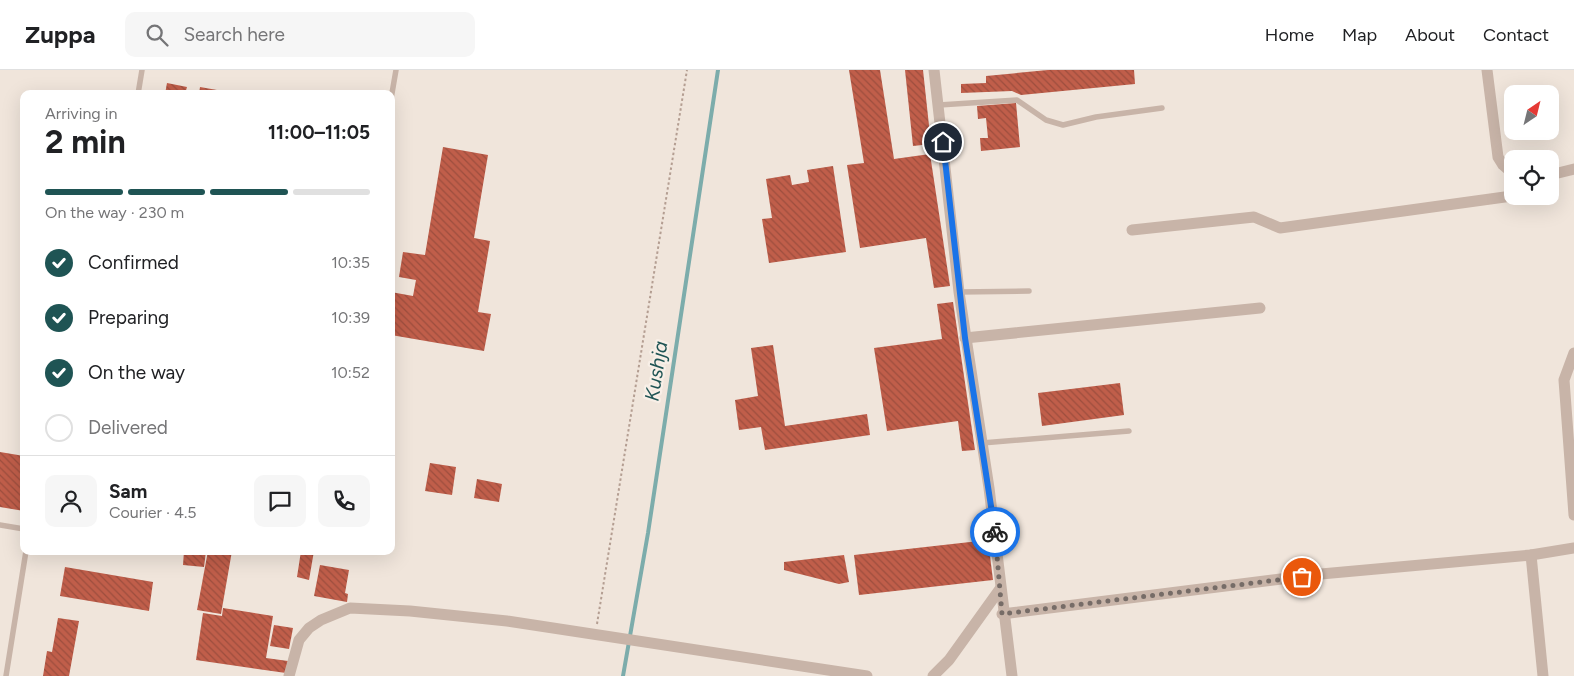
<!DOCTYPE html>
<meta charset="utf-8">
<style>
:root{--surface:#fff;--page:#f6f6f6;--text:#202124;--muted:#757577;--line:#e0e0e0;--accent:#1f5454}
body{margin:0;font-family:Figtree,sans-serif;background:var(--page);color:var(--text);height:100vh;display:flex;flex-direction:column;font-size:19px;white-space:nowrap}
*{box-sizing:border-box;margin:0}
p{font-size:16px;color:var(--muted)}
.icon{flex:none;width:28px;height:28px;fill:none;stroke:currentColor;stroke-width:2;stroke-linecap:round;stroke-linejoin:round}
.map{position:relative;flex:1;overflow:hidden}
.side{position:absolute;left:20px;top:20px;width:375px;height:465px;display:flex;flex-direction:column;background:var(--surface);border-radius:10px;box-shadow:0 5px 20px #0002}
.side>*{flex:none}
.needle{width:32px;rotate:35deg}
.fabs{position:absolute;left:1504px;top:15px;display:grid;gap:10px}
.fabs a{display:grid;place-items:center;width:55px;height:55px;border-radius:10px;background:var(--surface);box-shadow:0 5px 20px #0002;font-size:25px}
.pin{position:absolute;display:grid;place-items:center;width:42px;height:42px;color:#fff;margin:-21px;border:2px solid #fff;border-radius:50%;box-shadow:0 1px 5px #0007}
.courier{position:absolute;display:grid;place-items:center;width:50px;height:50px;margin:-25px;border:4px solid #1a73e8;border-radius:50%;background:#fff;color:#222;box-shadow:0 1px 6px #0007}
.overview em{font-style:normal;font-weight:700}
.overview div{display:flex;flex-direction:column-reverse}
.overview{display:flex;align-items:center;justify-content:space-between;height:85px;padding:0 25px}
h1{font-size:32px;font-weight:700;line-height:38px}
.bar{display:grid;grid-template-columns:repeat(4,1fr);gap:8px 5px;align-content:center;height:60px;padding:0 25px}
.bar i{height:6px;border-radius:4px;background:var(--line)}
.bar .current{background:var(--accent)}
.bar p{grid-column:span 4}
.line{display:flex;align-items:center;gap:12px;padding:0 25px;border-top:1px solid var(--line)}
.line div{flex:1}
.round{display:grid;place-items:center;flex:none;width:52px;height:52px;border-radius:10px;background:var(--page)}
ol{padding:0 25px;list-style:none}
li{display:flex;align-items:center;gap:15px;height:55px}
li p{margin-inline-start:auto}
li .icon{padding:5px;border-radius:50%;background:var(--accent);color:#fff;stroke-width:4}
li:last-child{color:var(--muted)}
li i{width:28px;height:28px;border:2px solid var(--line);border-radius:50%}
header{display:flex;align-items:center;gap:30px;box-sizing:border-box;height:70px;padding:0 25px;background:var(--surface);border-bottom:1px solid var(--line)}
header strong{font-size:24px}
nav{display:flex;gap:28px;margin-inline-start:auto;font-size:18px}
.search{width:350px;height:45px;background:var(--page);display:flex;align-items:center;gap:12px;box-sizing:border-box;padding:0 18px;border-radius:10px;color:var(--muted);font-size:19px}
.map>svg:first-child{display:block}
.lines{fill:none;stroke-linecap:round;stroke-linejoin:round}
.stream{stroke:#7cacab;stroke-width:4}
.building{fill:url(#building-back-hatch)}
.path{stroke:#b49e92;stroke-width:2;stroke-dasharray:2.5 2.5;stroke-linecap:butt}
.service{stroke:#c8b4a8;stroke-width:5.5}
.minor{stroke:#c8b4a8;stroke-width:11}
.done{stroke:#766c67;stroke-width:5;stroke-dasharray:0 9}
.route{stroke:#1a73e8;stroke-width:6}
.labels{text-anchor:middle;stroke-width:4.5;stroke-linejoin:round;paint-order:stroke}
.water-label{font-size:20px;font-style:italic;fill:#1f5454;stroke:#f8efe7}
</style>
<header>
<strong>Zuppa</strong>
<div class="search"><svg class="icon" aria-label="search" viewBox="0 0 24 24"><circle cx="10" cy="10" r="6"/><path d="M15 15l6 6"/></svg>Search here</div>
<nav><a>Home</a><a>Map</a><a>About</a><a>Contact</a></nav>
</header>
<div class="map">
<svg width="1574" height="606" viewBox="0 0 1574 606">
<defs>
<pattern id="building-back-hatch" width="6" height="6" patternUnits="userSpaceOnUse" patternTransform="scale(1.25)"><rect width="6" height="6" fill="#c05e4a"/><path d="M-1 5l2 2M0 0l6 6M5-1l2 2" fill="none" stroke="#9d4e3e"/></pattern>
</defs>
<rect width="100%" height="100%" fill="#f0e5db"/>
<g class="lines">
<path class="stream" d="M623,606L648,463L718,0"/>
</g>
<g class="building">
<path d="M849,0H880L894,89L930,84L950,216L934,218L926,168L860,178L847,95L864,93Z"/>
<path d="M905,0H923L931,74L913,76Z"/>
<path d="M1048,0H1134L1135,14L1021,25L1012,21L961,23V14L986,13V6Z"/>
<path d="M167,13L187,17L185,24H165Z"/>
<path d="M200,17L217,20L216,24H199Z"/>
<path d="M1016,33L1020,77L981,81L980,68H988L986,48L978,49L977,36Z"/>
<path d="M443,77L488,85L474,168L490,171L478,242L491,244L484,281L391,265V222L413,226L416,210L399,207L403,182L425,185Z"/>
<path d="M833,96L846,182L769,193L762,149L772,148L766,109L790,105L792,115L809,112L807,100Z"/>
<path d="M953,232L975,380L962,381L958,351L887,361L874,278L942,269L937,234Z"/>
<path d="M773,275L785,356L867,344L870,365L765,380L761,357L739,360L735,330L758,326L751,278Z"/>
<path d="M1120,313L1124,345L1042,356L1038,323Z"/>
<path d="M0,382L24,386V441L0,437Z"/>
<path d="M430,393L456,397L452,425L425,421Z"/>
<path d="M477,409L502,414L499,432L474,428Z"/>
<path d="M988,470L993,510L859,525L854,485Z"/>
<path d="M184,481H206L204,497L183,495Z"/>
<path d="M208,481H232L221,544L197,540Z"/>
<path d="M301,481H314L309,510L297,507Z"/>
<path d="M844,485L849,512L839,514L784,500V492Z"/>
<path d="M320,495L349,500L345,523L348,524L347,532L314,526Z"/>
<path d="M65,497L153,512L149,541L60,526Z"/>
<path d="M223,538L273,546L266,588L288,591L286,603L196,590L203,543L222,546Z"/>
<path d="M58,548L79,551L69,606H43L47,581L52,582Z"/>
<path d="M274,555L293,558L289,579L270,576Z"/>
</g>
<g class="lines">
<path class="path" d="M597,554L687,0"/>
<g class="service">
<path d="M138,24L142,0"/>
<path d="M391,29L396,0"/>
<path d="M939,35L1017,30L1046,50L1063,55L1096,47L1162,38"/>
<path d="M959,222L1029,221"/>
<path d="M982,373L1129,361"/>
<path d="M0,455L24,459"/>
<path d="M6,606L26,481"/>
</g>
<g class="minor">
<path d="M934,0L959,222L989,418L1012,606"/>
<path d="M1487,0L1498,87L1503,95L1512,103"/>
<path d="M1550,105L1574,99"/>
<path d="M1132,160L1254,147L1280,158L1512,126"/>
<path d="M965,268L1260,238"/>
<path d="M1574,283L1564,310L1574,445"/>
<path d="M1531,485L1543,606"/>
<path d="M1002,544L1321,504L1531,485L1574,478"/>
<path d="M289,606L299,570L309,558L321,550L350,538L410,541L507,551L867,606"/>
<path d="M933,606L949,590L1000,519"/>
</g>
</g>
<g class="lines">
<path class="done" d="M995,462L1002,544L1302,507"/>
<path class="route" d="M943,72L965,268L995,462"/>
</g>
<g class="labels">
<g class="water-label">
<text transform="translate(656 301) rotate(-81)" y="7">Kushja</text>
</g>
</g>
</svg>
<div class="fabs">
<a><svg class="needle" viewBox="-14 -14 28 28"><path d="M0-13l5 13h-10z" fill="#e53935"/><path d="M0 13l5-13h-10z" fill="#757577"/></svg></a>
<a><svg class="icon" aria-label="locate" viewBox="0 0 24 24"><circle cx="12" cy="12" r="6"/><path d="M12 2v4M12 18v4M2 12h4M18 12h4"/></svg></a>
</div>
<div class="pin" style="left:1302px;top:507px;background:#ea580c"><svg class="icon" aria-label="bag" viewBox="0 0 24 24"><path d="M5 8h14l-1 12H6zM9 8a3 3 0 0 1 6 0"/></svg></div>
<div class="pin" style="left:943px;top:72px;background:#1f2937"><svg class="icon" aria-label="home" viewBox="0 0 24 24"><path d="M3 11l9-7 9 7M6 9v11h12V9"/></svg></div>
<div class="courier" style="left:995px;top:462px"><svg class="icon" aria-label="bike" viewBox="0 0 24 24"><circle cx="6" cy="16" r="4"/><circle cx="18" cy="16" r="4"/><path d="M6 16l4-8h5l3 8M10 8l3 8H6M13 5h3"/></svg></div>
<section class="side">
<div class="overview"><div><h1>2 min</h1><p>Arriving in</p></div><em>11:00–11:05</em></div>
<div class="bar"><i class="current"></i><i class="current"></i><i class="current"></i><i></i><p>On the way · 230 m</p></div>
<ol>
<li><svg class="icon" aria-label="check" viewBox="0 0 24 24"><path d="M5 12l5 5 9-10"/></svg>Confirmed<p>10:35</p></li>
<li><svg class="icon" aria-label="check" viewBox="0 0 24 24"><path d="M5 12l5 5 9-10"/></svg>Preparing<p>10:39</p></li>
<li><svg class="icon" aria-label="check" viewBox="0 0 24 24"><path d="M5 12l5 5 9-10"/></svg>On the way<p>10:52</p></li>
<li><i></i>Delivered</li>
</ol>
<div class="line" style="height:90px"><a class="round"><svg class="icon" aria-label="person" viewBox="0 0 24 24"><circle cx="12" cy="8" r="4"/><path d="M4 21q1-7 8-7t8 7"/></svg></a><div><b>Sam</b><p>Courier · 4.5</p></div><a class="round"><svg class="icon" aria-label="chat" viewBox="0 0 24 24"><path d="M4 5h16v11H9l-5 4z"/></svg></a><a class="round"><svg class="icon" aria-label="phone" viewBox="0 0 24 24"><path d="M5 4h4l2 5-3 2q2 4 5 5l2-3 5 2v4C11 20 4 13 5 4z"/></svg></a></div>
</section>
</div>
